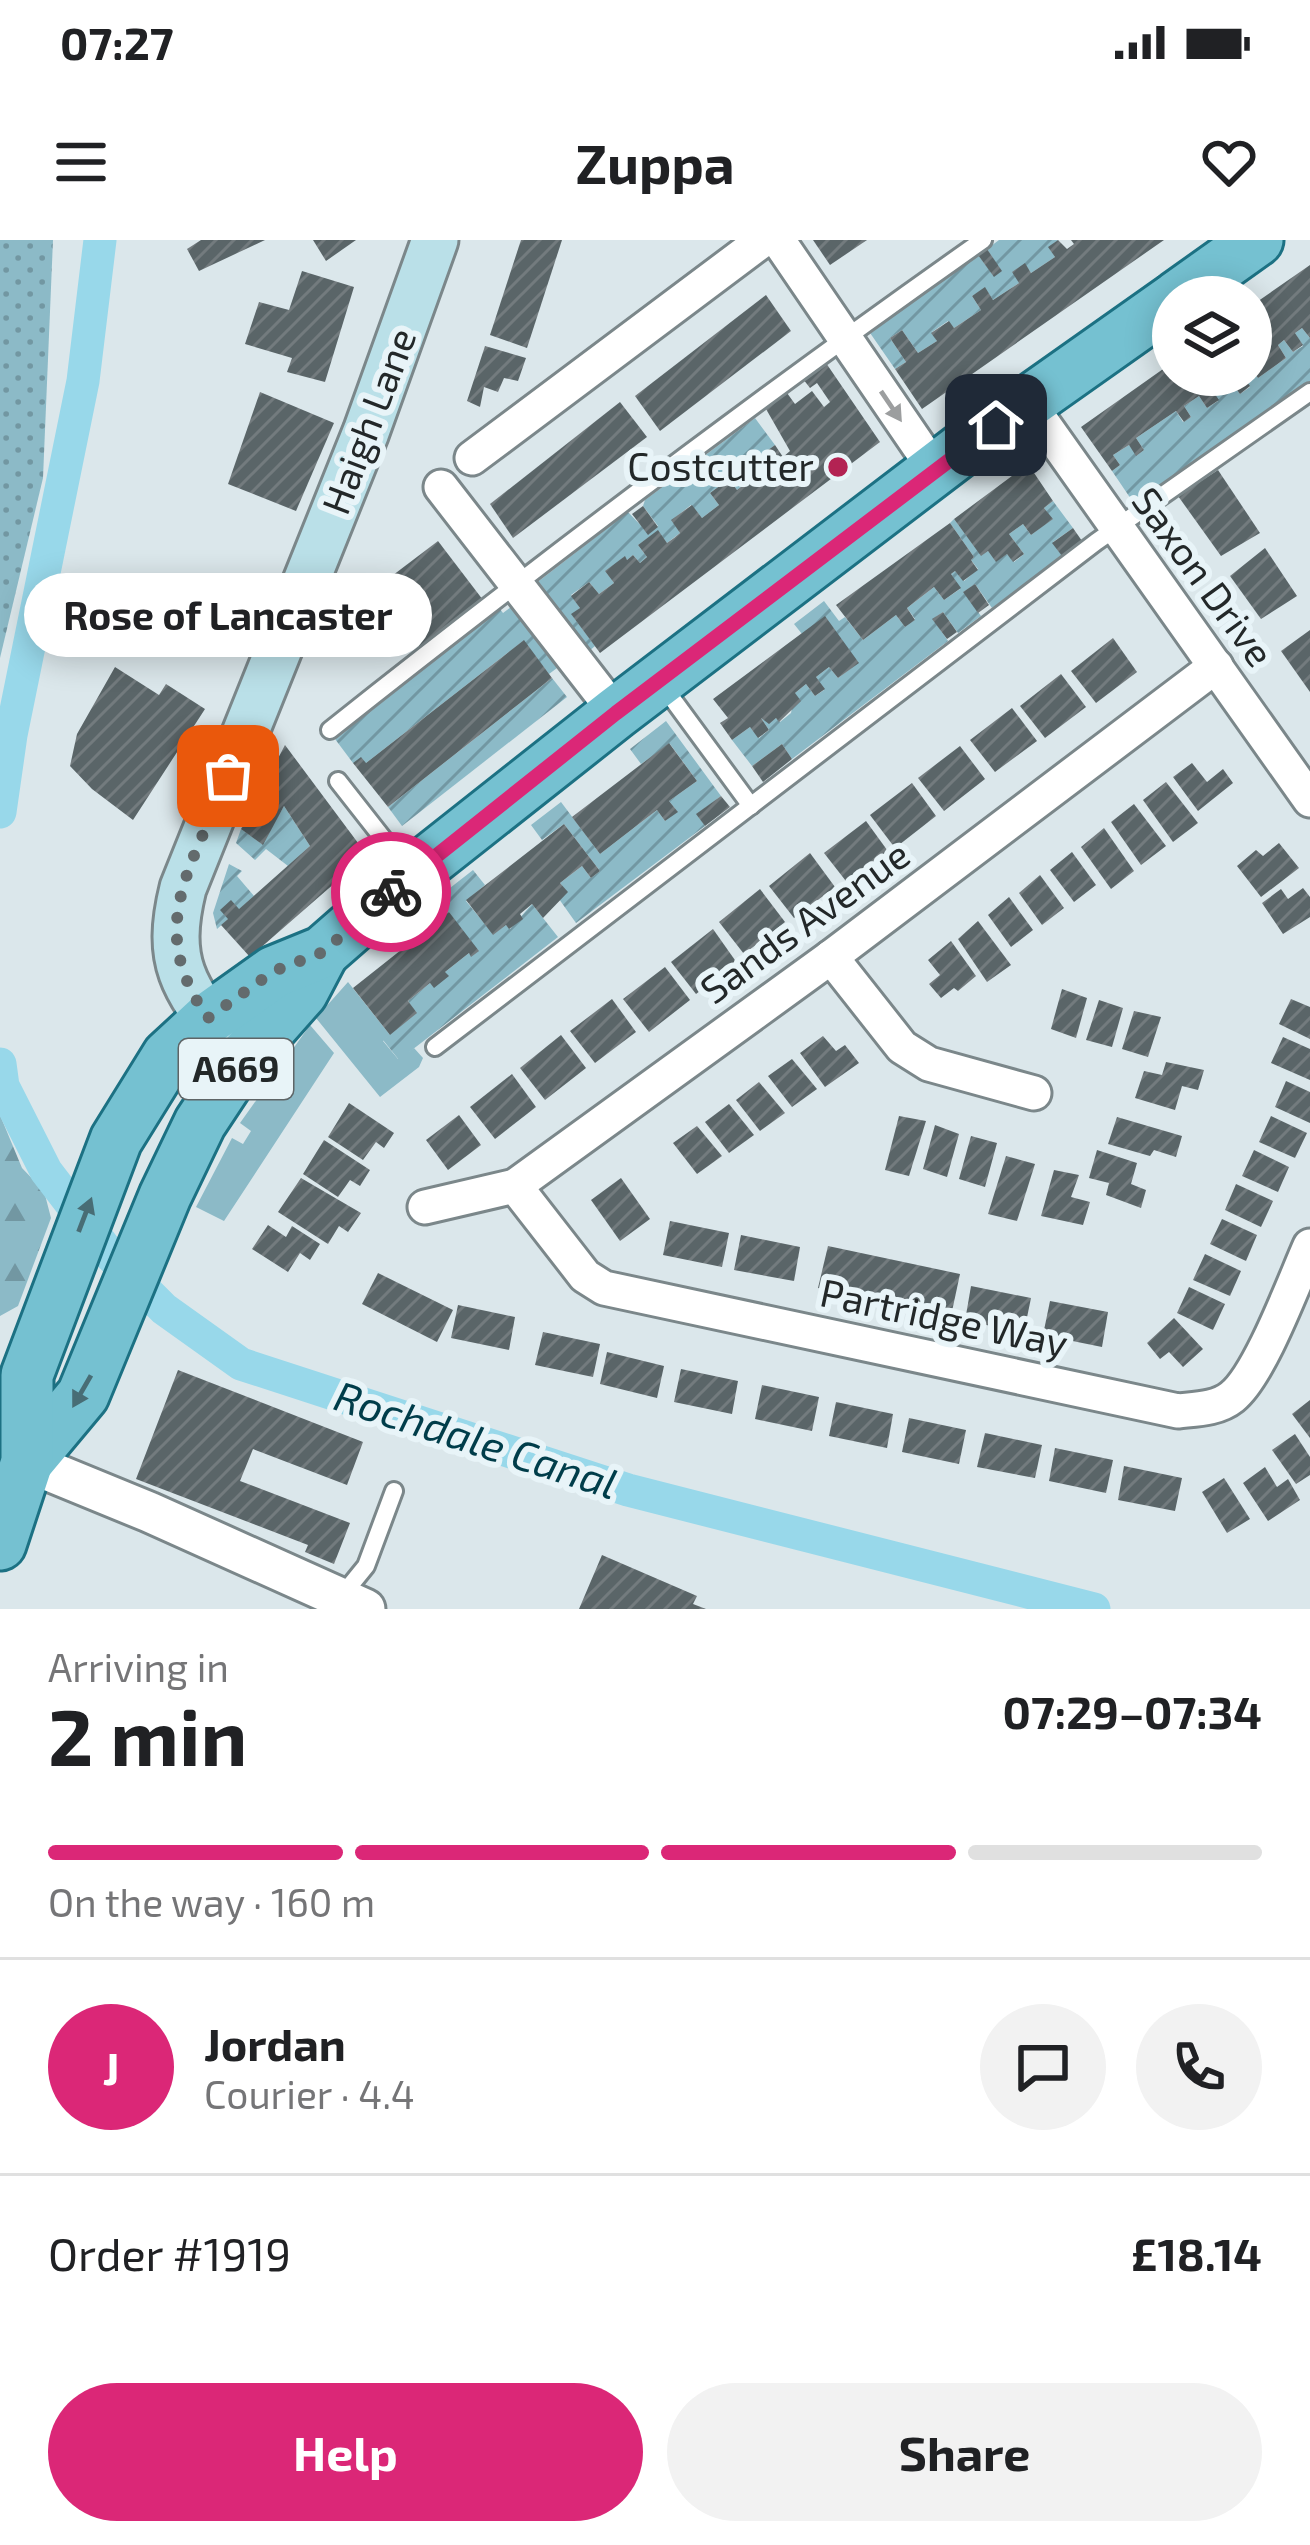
<!DOCTYPE html>
<meta charset="utf-8">
<style>
:root{--surface:#fff;--page:#f2f2f2;--text:#202124;--muted:#757577;--line:#e0e0e0;--accent:#db2777}
body{margin:0;font-family:"Exo 2",sans-serif;background:var(--page);color:var(--text);height:100vh;display:flex;flex-direction:column;font-size:45px;white-space:nowrap}
*{box-sizing:border-box;margin:0}
p{font-size:39px;color:var(--muted)}
.icon{flex:none;width:66px;height:66px;fill:none;stroke:currentColor;stroke-width:2;stroke-linecap:round;stroke-linejoin:round}
.map{position:relative;height:1369px;overflow:hidden}
.side{display:flex;flex-direction:column;background:var(--surface);flex:1}
.side>*{flex:none}
.fabs{position:absolute;left:1152px;top:36px;display:grid;gap:24px}
.fabs a{display:grid;place-items:center;width:120px;height:120px;border-radius:50%;background:var(--surface);box-shadow:0 6px 30px #0003;font-size:60px}
.pin{position:absolute;display:grid;place-items:center;width:102px;height:102px;color:#fff;margin:-51px;border-radius:24px;box-shadow:0 6px 18px #0006}
.courier{position:absolute;display:grid;place-items:center;width:120px;height:120px;margin:-60px;border:9px solid #db2777;border-radius:50%;background:#fff;color:#222;box-shadow:0 3px 15px #0007}
.bubble{position:absolute;height:84px;border-radius:42px;background:var(--surface);box-shadow:0 6px 30px #0003;font-size:39px;font-weight:700;line-height:84px;text-align:center}
.head em{font-style:normal;font-weight:700}
.head div{display:flex;flex-direction:column-reverse}
.head{display:flex;align-items:center;justify-content:space-between;height:204px;padding:0 48px}
h1{font-size:78px;font-weight:700;line-height:90px}
.bar{display:grid;grid-template-columns:repeat(4,1fr);gap:18px 12px;align-content:center;height:144px;padding:0 48px}
.bar i{height:15px;border-radius:9px;background:var(--line)}
.bar .active{background:var(--accent)}
.bar p{grid-column:span 4}
.line{display:flex;align-items:center;gap:30px;padding:0 48px;border-top:3px solid var(--line)}
.line div{flex:1}
.round{display:grid;place-items:center;flex:none;width:126px;height:126px;border-radius:63px;background:var(--page)}
.cta{display:flex;gap:24px;margin-top:auto;padding:24px 48px}
.cta a{flex:1;height:138px;border-radius:72px;background:var(--accent);color:#fff;font-size:48px;font-weight:700;line-height:138px;text-align:center}
.cta a+a{background:var(--page);color:var(--text)}
.status{display:flex;justify-content:space-between;align-items:center;height:84px;padding:0 60px;background:var(--surface);direction:ltr}
.status svg{height:33px;fill:currentColor}
header{display:flex;justify-content:space-between;align-items:center;height:156px;padding:0 48px;background:var(--surface);font-size:54px;font-weight:700}
.map>svg:first-child{display:block}
.grass{fill:#8cbac7}
.forest{fill:url(#forest-firs)}
.park{fill:url(#park-dots)}
.garden{fill:url(#garden-furrows)}
.lines{fill:none;stroke-linecap:round;stroke-linejoin:round}
.canal{stroke:#98d8ea;stroke-width:33}
.building{fill:url(#building-hatch)}
.service-casing{stroke:#7b878a;stroke-width:22}
.minor-casing{stroke:#7b878a;stroke-width:39}
.tertiary-casing{stroke:#7b878a;stroke-width:45}
.secondary-casing{stroke:#7b878a;stroke-width:51}
.primary-casing{stroke:#1c7183;stroke-width:57}
.service{stroke:#fff;stroke-width:16}
.minor{stroke:#fff;stroke-width:33}
.tertiary{stroke:#fff;stroke-width:39}
.secondary{stroke:#bae0e8;stroke-width:45}
.primary{stroke:#75c1d1;stroke-width:51}
.oneway{fill:#9c9e9f}
.oneway2{fill:#486d75}
.done{stroke:#636b6d;stroke-width:12;stroke-dasharray:0 21.6}
.route{stroke:#db2777;stroke-width:15}
.poi-dot{fill:#b32353;stroke:#e8f4f8;stroke-width:4.5}
.labels{text-anchor:middle;stroke-width:12;stroke-linejoin:round;paint-order:stroke}
.shield{fill:#e8f4f8;stroke:#5e6567;stroke-width:3}
.shield-label{font-size:36px;font-weight:bold;fill:#232829}
.street-label{font-size:39px;fill:#232829;stroke:#e8f4f8}
.poi-label{font-size:39px;fill:#232829;stroke:#e8f4f8;text-anchor:end}
.water-label{font-size:42px;font-style:italic;fill:#003d4a;stroke:#e8f4f8}
</style>
<div class="status"><b>07:27</b><svg viewBox="0 0 49 12"><path d="M0 12V9h3v3zM5 12V6h3v6zM10 12V3h3v9zM15 12V0h3v12zM26 1h20v11H26zM47 4h2v5h-2z"/></svg></div>
<header><svg class="icon" aria-label="menu" viewBox="0 0 24 24"><path d="M4 6h16M4 12h16M4 18h16"/></svg>Zuppa<svg class="icon" aria-label="heart" viewBox="0 0 24 24"><path d="M12 20l-8-8c-3-5 5-10 8-4 3-6 11-1 8 4z"/></svg></header>
<div class="map">
<svg width="1310" height="1369" viewBox="0 0 1310 1369">
<defs>
<pattern id="forest-firs" width="22" height="20" patternUnits="userSpaceOnUse" patternTransform="scale(3)"><rect width="22" height="20" fill="#8cbac7"/><path d="M5 1l3.5 6h-7zM16 11l3.5 6h-7z" fill="#7297a2"/></pattern>
<pattern id="park-dots" width="8" height="8" patternUnits="userSpaceOnUse" patternTransform="scale(3)"><rect width="8" height="8" fill="#8cbac7"/><path d="M2 2h.1M6 6h.1" fill="none" stroke="#7297a2" stroke-width="1.8" stroke-linecap="round"/></pattern>
<pattern id="garden-furrows" width="10" height="10" patternUnits="userSpaceOnUse" patternTransform="scale(3)"><rect width="10" height="10" fill="#8cbac7"/><path d="M-1 1l2-2M0 10L10 0M9 11l2-2" fill="none" stroke="#7297a2"/></pattern>
<pattern id="building-hatch" width="6" height="6" patternUnits="userSpaceOnUse" patternTransform="scale(3)"><rect width="6" height="6" fill="#5a6568"/><path d="M-1 1l2-2M0 6l6-6M5 7l2-2" fill="none" stroke="#737b7e"/></pattern>
</defs>
<rect width="100%" height="100%" fill="#dbe7eb"/>
<g class="grass">
<path d="M348,742L390,795L383,801L398,819L414,808L423,818L419,827L380,857L316,778Z"/>
<path d="M310,785L334,813L224,981L196,967L232,898L243,904L251,891L240,883Z"/>
</g>
<path class="forest" d="M0,875L22,928L44,951L51,978L18,1066L0,1076Z"/>
<path class="park" d="M0,0H53L43,238L0,418Z"/>
<g class="garden">
<path d="M999,0H1058L1049,7L1055,17L1031,33L1025,24L1019,43L993,60L985,48L972,56L981,70L954,88L948,81L932,92L937,101L918,113L902,90L890,98L906,122L895,129L868,90L978,15L994,36L1001,31L987,9Z"/>
<path d="M1302,88L1310,98V141L1135,265L1112,231L1120,225L1113,215L1129,205L1137,215L1144,210L1136,198L1176,171L1183,182L1191,177L1184,166L1199,156L1207,168L1218,161L1210,147L1222,139L1220,135H1226L1240,154L1250,147L1242,135H1251V128L1258,138L1286,118L1278,105L1284,100L1293,112L1303,106L1295,93Z"/>
<path d="M755,178L775,205L747,226L754,237L737,250L729,239L710,253L719,265L702,278L691,265L672,280L680,293L667,303L658,291L638,305L647,317L640,323L633,315L627,320L624,317L606,332L614,343L599,354L589,342L571,355L580,368L572,375L595,406L587,413L535,344L628,272L649,294L658,286L643,266L645,260Z"/>
<path d="M1053,261L1073,288L1053,302L1062,316L992,368L975,344L964,352L981,376L958,393L943,372L933,379L948,401L792,519L782,504L752,526L732,500L750,487L759,498L769,490L761,478L769,483L776,478L780,482L791,473L795,453L806,444L815,456L824,450L816,437L829,427L838,438L858,423L802,394L794,384L824,361L839,381L845,377L863,400L896,375L905,387L915,379L907,368L934,347L944,360L960,349L951,334L955,331L964,341L978,329L971,320L974,317L950,283L954,279L981,315L988,311L996,321L1007,314L1014,322L1024,314L1009,294L1023,284L1031,295L1052,279L1044,268Z"/>
<path d="M515,364L561,425L549,434L523,401L366,523H353L335,499L500,369L503,373Z"/>
<path d="M552,438L567,457L402,586L388,567Z"/>
<path d="M666,481L721,556L697,574L705,586L576,683L559,659L567,652L560,643L582,626L591,638L600,631L564,584L542,600L531,585L561,562L600,614L657,570L665,581L677,571L669,561L697,541L670,504L641,524L630,509Z"/>
<path d="M284,566L310,606L288,626L266,609L255,620L236,603L241,589L262,604Z"/>
<path d="M229,624L242,631L237,636L254,656L217,689L213,673Z"/>
<path d="M473,630L485,645L466,661L493,694L506,685L510,689L532,664L558,697L399,820L383,800L416,773L408,761L430,743L434,747L445,732L469,713L472,716L449,672L429,687L418,673Z"/>
</g>
<g class="lines">
<g class="canal">
<path d="M0,572L11,495L83,141L100,0"/>
<path d="M0,824L3,846L46,931L111,1016L164,1069L241,1124L628,1250L1094,1369"/>
</g>
</g>
<g class="building">
<path d="M201,0H265L199,31L187,9Z"/>
<path d="M313,0H356L326,21Z"/>
<path d="M521,0H562L527,108L490,95Z"/>
<path d="M813,0H867L830,25Z"/>
<path d="M1058,0L1067,9L1074,4L1071,0H1164L922,169L895,129L906,122L890,98L902,90L918,113L937,101L931,93L949,81L954,88L981,70L972,56L985,47L993,60L1019,43L1012,32L1025,23L1031,33L1055,17L1048,7Z"/>
<path d="M987,9L1002,31L994,37L978,15Z"/>
<path d="M1310,25V98L1302,88L1295,93L1303,105L1293,112L1284,100L1278,105L1286,118L1258,138L1251,128V66Z"/>
<path d="M302,31L354,47L325,142L287,132L292,118L245,104L259,62L289,70Z"/>
<path d="M766,55L791,91L660,191L635,156Z"/>
<path d="M485,106L526,118L518,141L504,138L498,152L484,147L480,167L467,161Z"/>
<path d="M1173,122V135H1220L1223,139L1210,147L1219,160L1207,168L1199,156L1184,166L1191,177L1184,182L1176,171L1136,198L1144,210L1136,216L1129,205L1113,215L1120,225L1112,231L1081,187Z"/>
<path d="M826,123L880,202L600,413L571,374L580,368L571,356L589,342L599,354L614,343L605,331L625,316L627,320L633,315L640,323L647,317L638,305L658,290L667,303L674,298L680,293L671,280L692,265L702,278L719,265L710,253L729,239L737,250L754,237L746,226L775,205L783,217L790,211L766,169L787,153L795,164L812,151L824,167L830,162L817,143L810,148L803,139Z"/>
<path d="M1226,135H1242L1250,146L1240,154Z"/>
<path d="M260,152L334,183L296,271L228,244Z"/>
<path d="M620,162L647,197L513,298L490,264Z"/>
<path d="M1028,224L1053,261L1044,268L1053,279L1031,295L1023,284L1009,294L1024,314L1013,322L1007,314L996,322L988,311L981,316L954,279Z"/>
<path d="M1218,230L1260,293L1221,316L1178,256Z"/>
<path d="M643,266L658,287L648,295L632,274Z"/>
<path d="M950,283L974,317L971,320L978,330L963,341L955,331L951,334L961,348L944,360L934,347L907,368L915,380L905,387L896,375L863,400L836,365Z"/>
<path d="M1073,288L1082,301L1062,316L1052,303Z"/>
<path d="M438,301L483,360L421,408L376,348Z"/>
<path d="M1265,308L1297,356L1261,379L1230,336Z"/>
<path d="M975,344L989,365L978,373L963,352Z"/>
<path d="M943,372L957,392L947,399L932,379Z"/>
<path d="M825,376L859,423L838,438L829,427L816,437L825,449L815,456L806,444L795,453L801,461L779,482L776,478L769,484L761,478L769,490L758,498L750,487L732,500L720,483L728,478L713,459Z"/>
<path d="M1310,390V452L1281,411Z"/>
<path d="M1113,398L1137,432L1096,463L1071,431Z"/>
<path d="M524,400L552,438L388,567L353,523L361,517L366,523Z"/>
<path d="M115,427L159,455L166,444L205,469L133,580L92,549L70,526L77,494Z"/>
<path d="M1061,434L1086,467L1045,498L1020,466Z"/>
<path d="M1012,468L1037,501L995,532L970,500Z"/>
<path d="M669,503L697,541L669,561L678,572L665,581L657,570L600,614L572,577Z"/>
<path d="M782,504L792,519L763,542L752,526Z"/>
<path d="M285,505L367,615L250,717L221,685L228,679L220,670L231,660L239,669L310,606L284,566L263,605L241,589Z"/>
<path d="M960,506L985,539L944,571L918,538Z"/>
<path d="M1192,523L1207,542L1223,529L1233,543L1198,571L1173,537Z"/>
<path d="M1166,542L1198,583L1173,602L1143,560Z"/>
<path d="M912,543L936,576L895,608L870,575Z"/>
<path d="M721,556L730,567L705,586L696,574Z"/>
<path d="M1134,564L1166,606L1141,625L1111,582Z"/>
<path d="M866,581L890,614L849,645L824,613Z"/>
<path d="M564,584L600,631L591,638L582,626L560,643L568,652L543,678L532,664L520,674L523,679L509,689L506,685L493,695L466,660Z"/>
<path d="M1104,588L1134,631L1111,649L1081,607Z"/>
<path d="M1279,603L1299,628L1261,657L1237,626L1256,610L1263,616Z"/>
<path d="M1072,612L1096,645L1074,662L1050,630Z"/>
<path d="M810,613L835,647L794,678L769,646Z"/>
<path d="M1040,635L1064,668L1042,685L1019,653Z"/>
<path d="M1303,648L1310,657V677L1283,694L1262,663L1281,649L1288,659Z"/>
<path d="M760,649L785,682L744,714L719,682Z"/>
<path d="M1009,657L1033,690L1011,707L988,675Z"/>
<path d="M449,672L479,711L471,717L469,713L445,732L449,736L434,748L430,743L408,761L417,773L390,795L353,748Z"/>
<path d="M978,681L1011,725L987,742L958,699Z"/>
<path d="M713,689L737,723L696,754L671,722Z"/>
<path d="M951,701L976,736L958,751L954,748L941,758L929,744L940,735L928,720Z"/>
<path d="M665,727L690,760L649,792L623,759Z"/>
<path d="M1062,749L1087,758L1076,798L1051,789Z"/>
<path d="M612,759L636,792L595,823L570,791Z"/>
<path d="M1291,759L1310,767V799L1279,784Z"/>
<path d="M1099,760L1123,768L1112,807L1086,800Z"/>
<path d="M1134,771L1161,777L1148,817L1122,809Z"/>
<path d="M561,795L586,828L545,860L520,828Z"/>
<path d="M823,796L836,811L845,805L859,823L825,847L800,813Z"/>
<path d="M1283,797L1310,809V840L1271,823Z"/>
<path d="M792,819L817,849L792,867L768,836Z"/>
<path d="M1166,822L1204,830L1198,850L1182,846L1175,870L1135,858L1144,831L1162,835Z"/>
<path d="M512,834L536,867L495,899L470,867Z"/>
<path d="M1286,841L1310,852V883L1275,867Z"/>
<path d="M759,842L785,873L760,891L736,860Z"/>
<path d="M349,863L394,893L384,908L376,902L363,920L328,897Z"/>
<path d="M729,864L754,895L729,913L705,882Z"/>
<path d="M459,875L481,905L448,930L426,900Z"/>
<path d="M899,876L926,881L909,936L885,930Z"/>
<path d="M1271,876L1307,893L1295,918L1259,902Z"/>
<path d="M1117,877L1182,896L1176,917L1154,910L1150,916L1108,904Z"/>
<path d="M935,885L959,894L947,937L923,929Z"/>
<path d="M697,886L722,916L697,934L673,903Z"/>
<path d="M971,896L997,903L985,947L959,939Z"/>
<path d="M324,900L370,930L360,946L350,940L338,957L303,934Z"/>
<path d="M1097,910L1137,923L1131,944L1146,950L1141,968L1106,955L1109,943L1089,938Z"/>
<path d="M1254,910L1289,927L1278,952L1242,936Z"/>
<path d="M1006,916L1035,924L1017,981L988,974Z"/>
<path d="M1054,930L1079,935L1071,957L1090,962L1083,985L1041,976Z"/>
<path d="M301,938L361,973L348,992L339,986L328,1004L278,972Z"/>
<path d="M621,938L650,979L620,1001L591,960Z"/>
<path d="M1236,944L1273,961L1261,987L1225,970Z"/>
<path d="M1222,979L1257,995L1246,1021L1210,1004Z"/>
<path d="M670,981L729,993L722,1027L663,1015Z"/>
<path d="M268,985L286,997L292,986L320,1004L310,1020L300,1013L288,1032L252,1009Z"/>
<path d="M741,995L800,1007L794,1041L734,1030Z"/>
<path d="M828,1006L960,1034L951,1076L818,1048Z"/>
<path d="M1205,1014L1241,1031L1230,1056L1193,1040Z"/>
<path d="M378,1033L453,1070L437,1102L362,1064Z"/>
<path d="M971,1046L1031,1058L1024,1092L965,1081Z"/>
<path d="M1189,1047L1225,1064L1213,1090L1177,1073Z"/>
<path d="M1050,1061L1108,1072L1102,1107L1043,1095Z"/>
<path d="M458,1065L515,1077L509,1110L451,1098Z"/>
<path d="M1174,1078L1203,1109L1183,1127L1169,1112L1160,1119L1147,1103Z"/>
<path d="M543,1092L600,1104L593,1137L535,1125Z"/>
<path d="M607,1112L664,1126L657,1158L600,1144Z"/>
<path d="M681,1129L738,1141L732,1174L674,1162Z"/>
<path d="M178,1130L363,1202L347,1245L253,1209L240,1241L350,1283L334,1324L305,1312L308,1305L136,1239Z"/>
<path d="M762,1145L819,1157L812,1191L755,1179Z"/>
<path d="M1310,1160V1198L1292,1174Z"/>
<path d="M836,1162L893,1174L887,1208L829,1196Z"/>
<path d="M909,1178L966,1190L959,1224L902,1212Z"/>
<path d="M985,1193L1042,1205L1035,1238L977,1227Z"/>
<path d="M1295,1194L1310,1217V1235L1296,1244L1272,1210Z"/>
<path d="M1055,1208L1113,1220L1106,1253L1049,1241Z"/>
<path d="M1124,1226L1182,1238L1175,1271L1118,1260Z"/>
<path d="M1265,1227L1277,1247L1288,1239L1300,1260L1268,1281L1243,1243Z"/>
<path d="M1224,1238L1250,1279L1227,1293L1202,1252Z"/>
<path d="M602,1315L697,1356L693,1364L706,1369H579Z"/>
</g>
<g class="lines">
<g class="service-casing">
<g id="service">
<path d="M663,446L751,566"/>
<path d="M330,490C543,321 760,157 983,0"/>
<path d="M338,541L407,629"/>
<path d="M435,807L1096,302L1310,152"/>
<path d="M340,1358L366,1326L394,1251"/>
</g>
</g>
<g class="minor-casing">
<g id="minor">
<path d="M778,0L935,230"/>
<path d="M1028,162L1310,560"/>
<path d="M472,218L763,0"/>
<path d="M441,247L616,473"/>
<path d="M831,717L902,807L929,824L1034,853"/>
<path d="M515,946L585,1036L604,1048L1178,1171C1196,1169 1217,1169 1232,1157C1260,1135 1294,1042 1310,1006"/>
<path d="M425,967L515,946L831,717L1216,426"/>
</g>
</g>
<g class="tertiary-casing">
<path id="tertiary" d="M27,1222L149,1272L365,1369"/>
</g>
<g class="secondary-casing">
<path id="secondary" d="M231,808C185,749 164,725 183,648L366,192L435,0"/>
</g>
<g class="primary-casing">
<g id="primary">
<path d="M1177,57L1257,0"/>
<path d="M27,1222L83,1155L165,956L200,883L241,821L302,752L323,712"/>
<path d="M0,1304L27,1222V1135L116,900L168,816L208,779L274,732L323,712L411,635L616,473L965,207L1173,60"/>
</g>
</g>
<use href="#service" class="service"/>
<use href="#minor" class="minor"/>
<use href="#tertiary" class="tertiary"/>
<use href="#secondary" class="secondary"/>
<use href="#primary" class="primary"/>
</g>
<defs><path id="oneway-solid" d="M-6-.8H1V-3.2L6.5 0L1 3.2V.8H-6Z" transform="scale(3)"/></defs>
<use class="oneway" href="#oneway-solid" transform="translate(891 166) rotate(56)"/>
<g class="oneway2">
<use href="#oneway-solid" transform="translate(85 975) rotate(-69)"/>
<use href="#oneway-solid" transform="translate(82 1151) rotate(120)"/>
</g>
<g class="lines">
<path class="done" d="M228,536C192,627 144,688 208,778L274,731L323,712L391,652"/>
<path class="route" d="M391,652L616,473L996,185"/>
</g>
<circle class="poi-dot" cx="838" cy="227" r="12"/>
<g class="labels">
<rect class="shield" x="179" y="799" width="114" height="60" rx="9"/>
<g class="shield-label">
<text x="236" y="842">A669</text>
</g>
<g class="street-label">
<text transform="translate(369 181) rotate(-69)" y="14">Haigh Lane</text>
<text transform="translate(1203 337) rotate(54)" y="14">Saxon Drive</text>
<text transform="translate(805 682) rotate(-36)" y="14">Sands Avenue</text>
<text transform="translate(944 1078) rotate(12)" y="14">Partridge Way</text>
</g>
<g class="poi-label">
<text x="814" y="241">Costcutter</text>
</g>
<g class="water-label">
<text transform="translate(476 1200) rotate(18)" y="15">Rochdale Canal</text>
</g>
</g>
</svg>
<div class="fabs">
<a><svg class="icon" aria-label="layers" viewBox="0 0 24 24"><path d="M12 4l9 5-9 5-9-5zM3 14l9 5 9-5"/></svg></a>
</div>
<div class="pin" style="left:228px;top:536px;background:#ea580c"><svg class="icon" aria-label="bag" viewBox="0 0 24 24"><path d="M5 8h14l-1 12H6zM9 8a3 3 0 0 1 6 0"/></svg></div>
<div class="pin" style="left:996px;top:185px;background:#1f2937"><svg class="icon" aria-label="home" viewBox="0 0 24 24"><path d="M3 11l9-7 9 7M6 9v11h12V9"/></svg></div>
<div class="courier" style="left:391px;top:652px"><svg class="icon" aria-label="bike" viewBox="0 0 24 24"><circle cx="6" cy="16" r="4"/><circle cx="18" cy="16" r="4"/><path d="M6 16l4-8h5l3 8M10 8l3 8H6M13 5h3"/></svg></div>
<div class="bubble" style="left:24px;top:333px;width:408px">Rose of Lancaster</div>
</div>
<section class="side">
<div class="head"><div><h1>2 min</h1><p>Arriving in</p></div><em>07:29–07:34</em></div>
<div class="bar"><i class="active"></i><i class="active"></i><i class="active"></i><i></i><p>On the way · 160 m</p></div>
<div class="line" style="height:216px"><b class="round" style="background:var(--accent);color:#fff">J</b><div><b>Jordan</b><p>Courier · 4.4</p></div><a class="round"><svg class="icon" aria-label="chat" viewBox="0 0 24 24"><path d="M4 5h16v11H9l-5 4z"/></svg></a><a class="round"><svg class="icon" aria-label="phone" viewBox="0 0 24 24"><path d="M5 4h4l2 5-3 2q2 4 5 5l2-3 5 2v4C11 20 4 13 5 4z"/></svg></a></div>
<div class="line" style="height:156px"><div>Order #1919</div><b>£18.14</b></div>
<div class="cta"><a>Help</a><a>Share</a></div>
</section>
